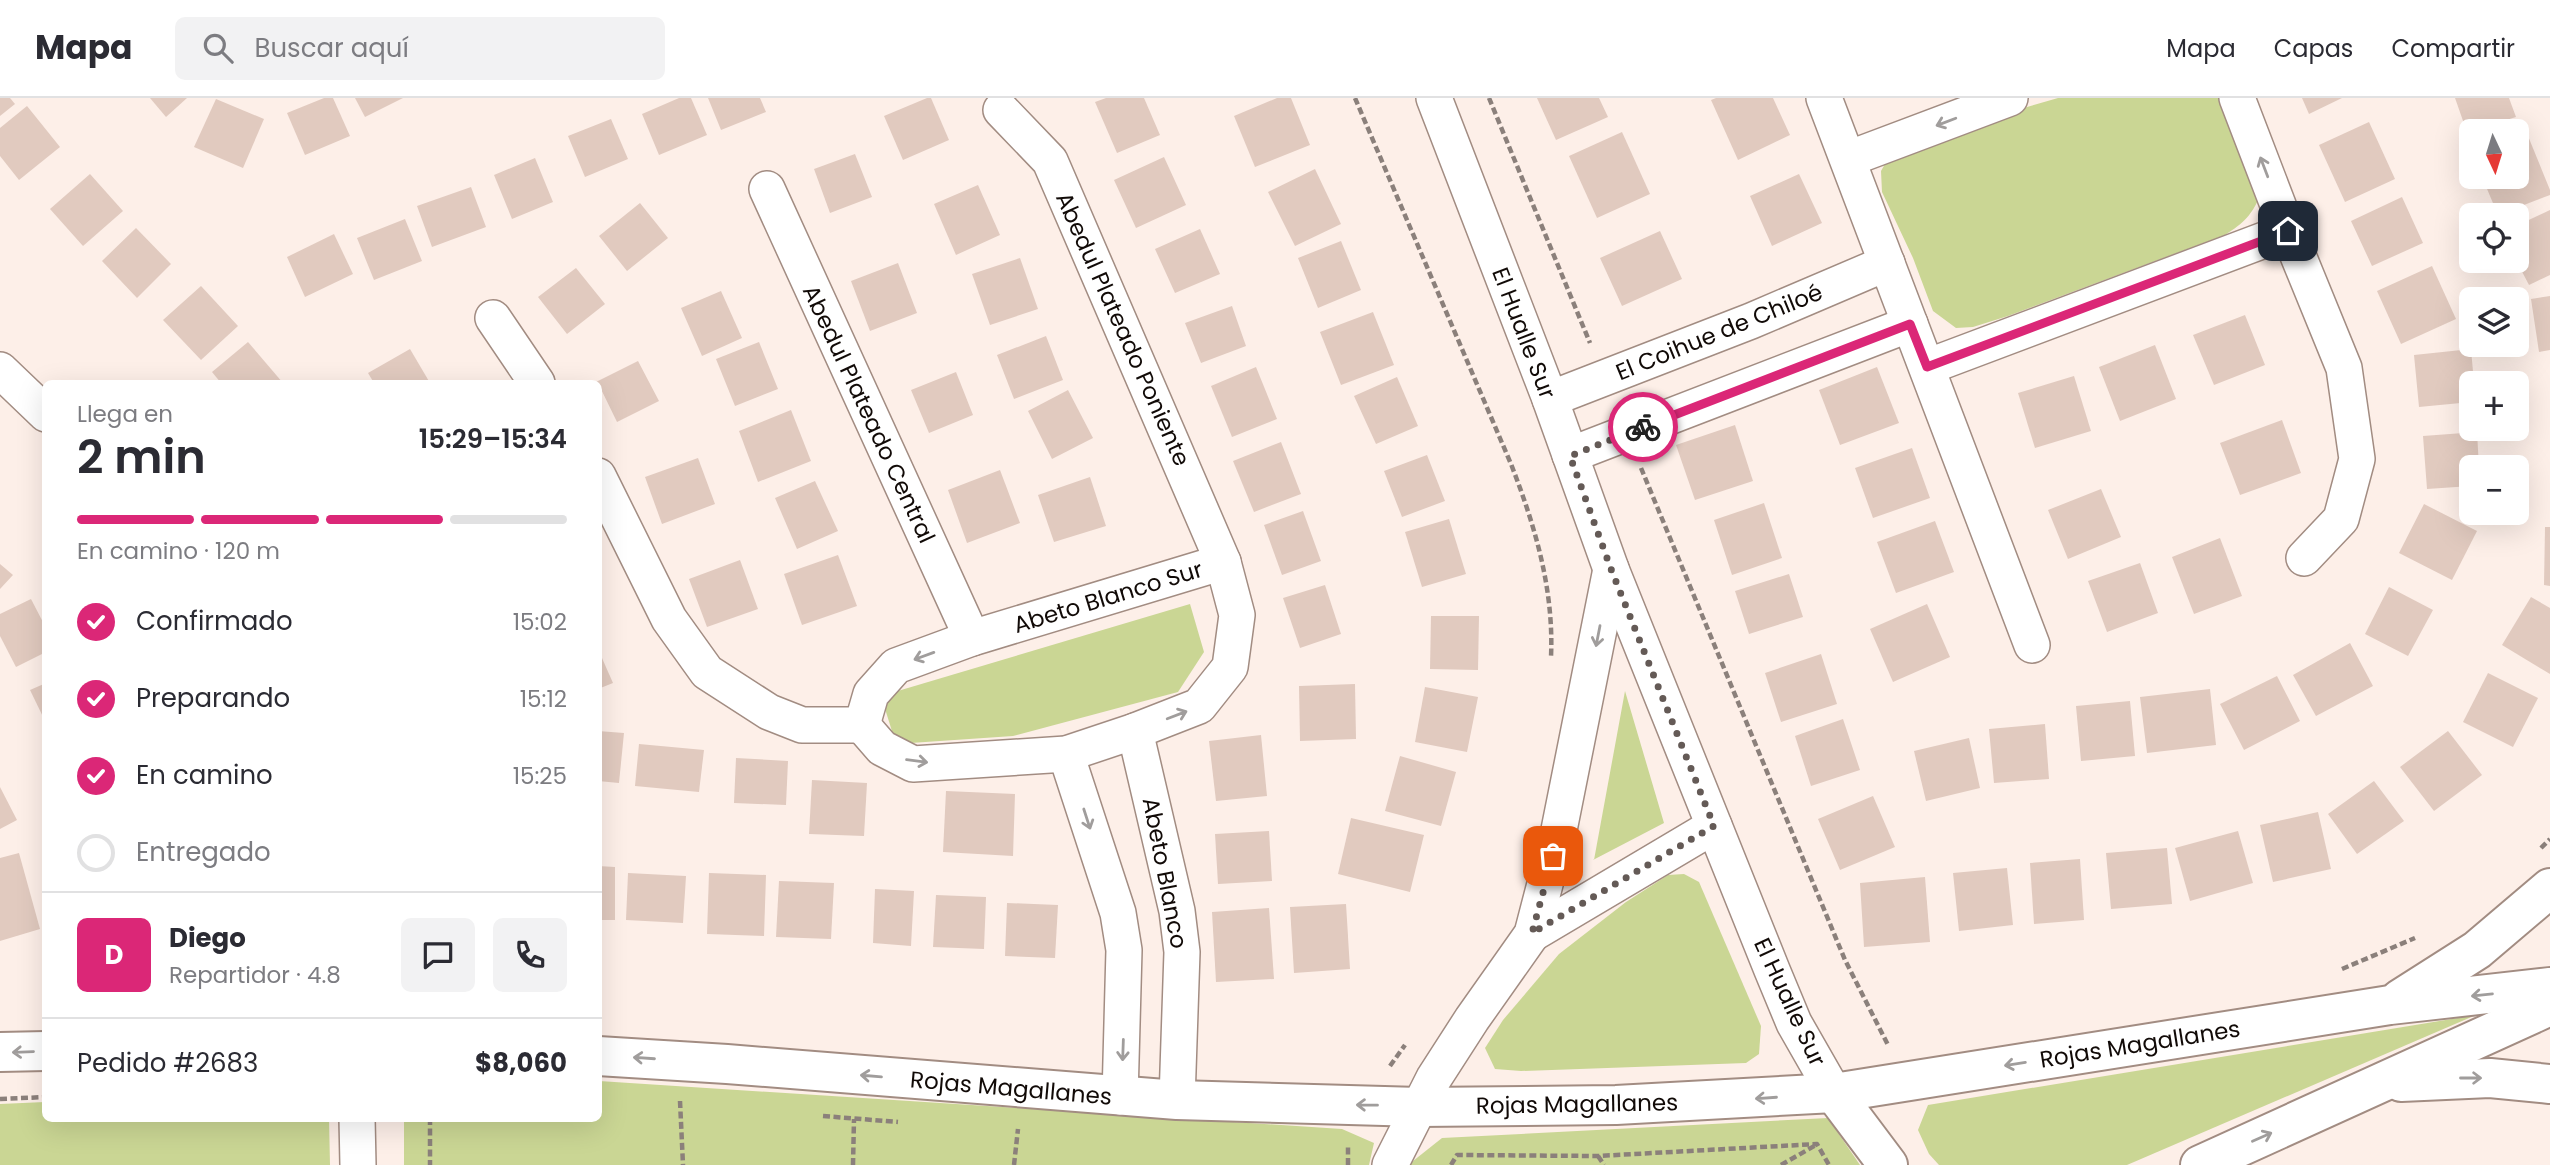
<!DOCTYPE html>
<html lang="es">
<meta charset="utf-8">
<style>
:root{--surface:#fff;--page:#f2f2f3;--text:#2b2b33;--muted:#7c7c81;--line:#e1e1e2;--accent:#db2777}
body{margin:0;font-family:Poppins,sans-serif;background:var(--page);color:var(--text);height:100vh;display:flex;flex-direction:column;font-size:26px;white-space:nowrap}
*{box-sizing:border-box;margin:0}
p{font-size:23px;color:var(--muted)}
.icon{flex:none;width:38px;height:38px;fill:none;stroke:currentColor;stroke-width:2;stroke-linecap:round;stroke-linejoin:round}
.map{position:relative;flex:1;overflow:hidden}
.details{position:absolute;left:42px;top:282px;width:560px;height:742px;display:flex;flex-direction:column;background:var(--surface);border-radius:10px;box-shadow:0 7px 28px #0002}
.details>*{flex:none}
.needle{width:46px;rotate:176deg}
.buttons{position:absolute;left:2459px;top:21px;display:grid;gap:14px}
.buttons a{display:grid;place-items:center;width:70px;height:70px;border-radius:10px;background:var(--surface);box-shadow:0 7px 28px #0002;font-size:35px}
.pin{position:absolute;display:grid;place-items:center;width:60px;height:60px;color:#fff;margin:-30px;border-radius:14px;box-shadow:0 4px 10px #0006}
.courier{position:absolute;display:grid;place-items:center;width:70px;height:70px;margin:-35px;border:5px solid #db2777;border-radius:50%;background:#fff;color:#222;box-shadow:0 2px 9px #0007}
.headline em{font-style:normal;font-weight:600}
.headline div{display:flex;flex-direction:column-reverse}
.headline{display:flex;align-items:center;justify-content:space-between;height:119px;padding:0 35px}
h1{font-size:46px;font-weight:600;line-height:52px}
.bar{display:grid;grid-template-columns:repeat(4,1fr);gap:10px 7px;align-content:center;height:84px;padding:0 35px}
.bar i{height:9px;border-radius:5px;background:var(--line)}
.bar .selected{background:var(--accent)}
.bar p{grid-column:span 4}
.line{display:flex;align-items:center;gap:18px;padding:0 35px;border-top:2px solid var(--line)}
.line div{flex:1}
.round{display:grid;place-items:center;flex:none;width:74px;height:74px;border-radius:10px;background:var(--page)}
ol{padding:0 35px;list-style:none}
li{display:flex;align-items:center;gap:21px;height:77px}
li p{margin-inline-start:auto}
li .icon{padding:7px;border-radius:50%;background:var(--accent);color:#fff;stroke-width:4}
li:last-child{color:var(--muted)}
li i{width:38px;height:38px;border:4px solid var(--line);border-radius:50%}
header{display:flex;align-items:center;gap:42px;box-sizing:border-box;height:98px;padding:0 35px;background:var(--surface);border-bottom:2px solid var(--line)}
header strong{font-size:33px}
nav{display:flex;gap:38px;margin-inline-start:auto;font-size:24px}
.search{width:490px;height:63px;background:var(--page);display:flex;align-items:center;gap:18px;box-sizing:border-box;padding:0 24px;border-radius:10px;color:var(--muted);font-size:26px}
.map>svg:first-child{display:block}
.green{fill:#cad694}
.building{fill:#e1cabf}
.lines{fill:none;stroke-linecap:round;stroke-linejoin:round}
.minor-casing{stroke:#a28c82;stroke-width:38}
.tertiary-casing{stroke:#a28c82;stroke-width:42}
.path{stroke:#8b807b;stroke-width:4.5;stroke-dasharray:7 3.5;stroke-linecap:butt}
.minor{stroke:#fff;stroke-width:35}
.tertiary{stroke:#fff;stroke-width:38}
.oneway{stroke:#a09d9c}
.done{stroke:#645a56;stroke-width:7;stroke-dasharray:0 12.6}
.route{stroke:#db2777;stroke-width:9}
.labels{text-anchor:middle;stroke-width:5;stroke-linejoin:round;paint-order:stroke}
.street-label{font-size:23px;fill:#110a07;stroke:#fff}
</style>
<header>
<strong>Mapa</strong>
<div class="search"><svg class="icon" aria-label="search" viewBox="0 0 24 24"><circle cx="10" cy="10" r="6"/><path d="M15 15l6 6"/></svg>Buscar aquí</div>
<nav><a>Mapa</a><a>Capas</a><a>Compartir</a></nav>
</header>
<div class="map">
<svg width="2550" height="1067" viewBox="0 0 2550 1067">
<rect width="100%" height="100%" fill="#fdefe8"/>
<g class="green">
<path d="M2058,0H2223L2261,95C2253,116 2244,125 2225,137L2008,218L1973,229L1956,230L1933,213L1913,160L1882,94L1881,73L1893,52L1923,39Z"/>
<path d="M1190,506L1204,554L1178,594L1013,638L896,646L881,598Z"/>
<path d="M1625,593L1664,725L1593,762H1594Z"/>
<path d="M1684,776L1699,784L1761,928L1759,956L1746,965L1521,973L1495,971L1485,950L1503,922L1559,856L1626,804L1668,777Z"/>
<path d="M2476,917L2127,1067H1939L1929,1056L1918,1032L1928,1007Z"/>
<path d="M599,983L1342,1031L1374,1045L1369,1067H404V1020H598Z"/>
<path d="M45,1004L46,1020H329L330,1067H0V1006Z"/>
<path d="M1828,1020L1860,1067H1408L1442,1040Z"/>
</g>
<g class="building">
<path d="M0,0H10L15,6L0,18Z"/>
<path d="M150,0H187L166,19Z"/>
<path d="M324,0H333L350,38L305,57L287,15Z"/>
<path d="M355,0H403L365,19Z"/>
<path d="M679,0H691L707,37L659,57L642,16Z"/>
<path d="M708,0H760L766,14L721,32Z"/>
<path d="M927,0H931L949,42L903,62L884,18Z"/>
<path d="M1106,0H1144L1160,37L1117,55L1095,4Z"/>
<path d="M1277,0H1291L1310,47L1255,69L1234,18Z"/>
<path d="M1537,0H1599L1608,19L1556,42Z"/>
<path d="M1716,0H1773L1790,37L1738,62L1711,2Z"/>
<path d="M2302,0H2342L2309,16Z"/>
<path d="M2455,0H2509L2516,19L2471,33L2468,37Z"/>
<path d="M216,1L264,21L243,70L194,49Z"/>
<path d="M27,8L60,49L19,82L0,58V30Z"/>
<path d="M611,21L628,61L585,79L568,38Z"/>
<path d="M2369,24L2395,81L2345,104L2319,47Z"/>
<path d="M1622,34L1650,96L1597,120L1569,58Z"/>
<path d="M2528,38L2550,92V97L2498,117L2482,79H2516V43Z"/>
<path d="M855,56L872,99L830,115L814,71Z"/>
<path d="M1164,59L1186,107L1136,130L1114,82Z"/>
<path d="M535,60L553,104L512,121L494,77Z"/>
<path d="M1315,71L1341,126L1295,148L1268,94Z"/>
<path d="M90,76L123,113L83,148L50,111Z"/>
<path d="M1799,76L1822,125L1772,148L1750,98Z"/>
<path d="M978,87L1000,137L956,157L934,106Z"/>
<path d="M471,89L486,129L432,149L417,108Z"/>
<path d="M2402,99L2423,145L2372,168L2351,123Z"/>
<path d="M640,105L668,140L627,173L599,138Z"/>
<path d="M2550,112V177L2529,187L2516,162V128Z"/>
<path d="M405,121L422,163L374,182L357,140Z"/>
<path d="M136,130L171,166L137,200L102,163Z"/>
<path d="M1200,131L1220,176L1175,195L1155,151Z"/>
<path d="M1660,133L1682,181L1622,208L1600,160Z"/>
<path d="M334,136L353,176L305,199L287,159Z"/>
<path d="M1341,143L1361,192L1318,210L1298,160Z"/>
<path d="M1020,160L1038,211L990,227L972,176Z"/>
<path d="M898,165L917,215L870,233L851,183Z"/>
<path d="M2432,168L2456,221L2401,246L2377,193Z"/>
<path d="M576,170L605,206L567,236L538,199Z"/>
<path d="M201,188L238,228L201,262L163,222Z"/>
<path d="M721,193L742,240L702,258L681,210Z"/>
<path d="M2550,198V252L2539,254L2531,201Z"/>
<path d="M1232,208L1246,248L1201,265L1185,225Z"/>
<path d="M1373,214L1394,267L1341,287L1320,234Z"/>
<path d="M2245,217L2265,267L2214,287L2193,237Z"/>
<path d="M1046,238L1063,282L1014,301L997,257Z"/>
<path d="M248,244L283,285H221L212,274Z"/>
<path d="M759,244L778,291L735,308L716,261Z"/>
<path d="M2155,247L2176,301L2120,323L2099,269Z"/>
<path d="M410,251L430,285H374L368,275Z"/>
<path d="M2471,251L2474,285H2471V304L2419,309L2414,257Z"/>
<path d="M638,263L659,303L617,324L598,285H594Z"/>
<path d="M1256,269L1277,321L1232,339L1211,288Z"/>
<path d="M1877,269L1899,325L1840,347L1819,292Z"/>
<path d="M956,274L973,317L929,335L911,292Z"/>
<path d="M2074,278L2091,333L2035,350L2018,295Z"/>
<path d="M1397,279L1418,328L1376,346L1354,298Z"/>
<path d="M1068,292L1093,340L1052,361L1028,313Z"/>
<path d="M791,312L811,363L758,384L739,333Z"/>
<path d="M2282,322L2301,375L2240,397L2220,345Z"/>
<path d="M1735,327L1753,383L1695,402L1676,347Z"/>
<path d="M2477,334L2479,369H2471V388L2427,391L2423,338Z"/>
<path d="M1281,344L1301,396L1254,414L1233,363Z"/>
<path d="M1912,350L1930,400L1873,420L1855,370Z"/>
<path d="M1427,357L1445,403L1402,419L1384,373Z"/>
<path d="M698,360L715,406L662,426L645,379Z"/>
<path d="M1000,372L1020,425L967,445L948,392Z"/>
<path d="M1090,379L1106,428L1054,444L1038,397Z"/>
<path d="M815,383L838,433L797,451L775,400Z"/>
<path d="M2101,391L2121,439L2068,461L2048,412Z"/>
<path d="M1764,405L1782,460L1732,477L1714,422Z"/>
<path d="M2424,406L2477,433L2452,482L2399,455Z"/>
<path d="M1303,413L1321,463L1282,477L1264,427Z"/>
<path d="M1449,421L1466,476L1422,489L1405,434Z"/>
<path d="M1935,423L1954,474L1896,495L1877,444Z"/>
<path d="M2545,429H2550V488L2544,487Z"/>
<path d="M2220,440L2242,498L2194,516L2172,459Z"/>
<path d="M838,457L857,508L802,527L784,476Z"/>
<path d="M740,462L758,511L707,529L689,481Z"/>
<path d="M2140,465L2158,515L2107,534L2088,483Z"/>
<path d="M0,466L13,477L0,491Z"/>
<path d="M1789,476L1803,519L1749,536L1735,493Z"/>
<path d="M1325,487L1341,536L1300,550L1283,500Z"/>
<path d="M2389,489L2433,512L2408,558L2365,536Z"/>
<path d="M2531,499L2550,510V576L2502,547Z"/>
<path d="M31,501L46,530V554L16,569L0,538V516Z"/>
<path d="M1927,506L1950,559L1893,584L1870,531Z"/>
<path d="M1431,518H1479L1478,572L1430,571Z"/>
<path d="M2350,545L2373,588L2316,618L2293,577Z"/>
<path d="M598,551L613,585L598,591Z"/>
<path d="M1821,556L1837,606L1781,624L1765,575Z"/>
<path d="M2488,575L2538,600L2513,649L2463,624Z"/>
<path d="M2277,578L2300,623L2244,652L2220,606Z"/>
<path d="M46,585V625L30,592Z"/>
<path d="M1355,586L1356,641L1300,643L1299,588Z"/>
<path d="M1425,589L1478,599L1467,654L1415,644Z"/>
<path d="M2210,591L2216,647L2147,655L2140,599Z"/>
<path d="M2130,603L2135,658L2081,663L2076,608Z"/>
<path d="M1843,621L1860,672L1811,688L1795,638Z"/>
<path d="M2045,626L2049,681L1994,685L1989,631Z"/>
<path d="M598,633L624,635L619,685L598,683Z"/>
<path d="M2448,633L2482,677L2434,713L2400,669Z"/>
<path d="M1261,637L1267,698L1216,703L1209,643Z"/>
<path d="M1969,640L1980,690L1926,703L1914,653Z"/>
<path d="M639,646L704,652L699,694L635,688Z"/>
<path d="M1400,658L1456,674L1441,728L1385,713Z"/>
<path d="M736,660L788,663L786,707L734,705Z"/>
<path d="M812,682L867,685L864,738L809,736Z"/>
<path d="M2374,683L2404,723L2357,756L2328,716Z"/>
<path d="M0,689L17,722L0,731Z"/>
<path d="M946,693L1015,696L1013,758L943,754Z"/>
<path d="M1873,698L1895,749L1840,772L1818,721Z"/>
<path d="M2318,714L2331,771L2273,784L2260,727Z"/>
<path d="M1351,720L1424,737L1410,794L1338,776Z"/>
<path d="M1269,733L1272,783L1218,786L1215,736Z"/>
<path d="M2238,733L2253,785L2190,803L2175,750Z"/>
<path d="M2167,750L2172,806L2111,811L2106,755Z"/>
<path d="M19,755L40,831L0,843V760Z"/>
<path d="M2080,761L2084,822L2034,826L2030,765Z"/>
<path d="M598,768L615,769V822H598Z"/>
<path d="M2007,770L2013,827L1959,833L1953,775Z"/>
<path d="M628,775L686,778L683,825L626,822Z"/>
<path d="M709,775L766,777L764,838L707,836Z"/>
<path d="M1925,779L1930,844L1864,849L1860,785Z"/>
<path d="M779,783L834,785L831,841L776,839Z"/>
<path d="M875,791L914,793L911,848L873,845Z"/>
<path d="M936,797L986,799L984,851L933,849Z"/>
<path d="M1007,805L1058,807L1055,860L1005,858Z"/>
<path d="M1346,806L1350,871L1294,875L1290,809Z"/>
<path d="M1269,810L1274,881L1216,884L1212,814Z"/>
</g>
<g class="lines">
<g class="minor-casing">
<g id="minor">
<path d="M1434,0L1550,301L1611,471L1772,872L1794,925L1834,995"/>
<path d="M1824,0L2032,547"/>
<path d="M2237,0L2288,133L2344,270L2357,361L2341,421L2304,460"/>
<path d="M1848,61L2010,0"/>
<path d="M767,91L972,540"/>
<path d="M493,220L537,285"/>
<path d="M1927,269L2288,133"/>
<path d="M0,272L46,316"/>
<path d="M1550,301L1751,223L1887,165"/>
<path d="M1570,357L1910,226"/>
<path d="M598,378L669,521L707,574L769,614L802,627H862"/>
<path d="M862,627L882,650L913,666L1066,656L1135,633L1199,608L1230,569L1237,517L1223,464L1050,63L1001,12"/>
<path d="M862,627L871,596L896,568L972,540L1223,464"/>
<path d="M1135,633L1177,813L1182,854L1177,1002"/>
<path d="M1066,656L1118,815L1124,852L1120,999"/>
<path d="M1532,836L1714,728"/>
<path d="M357,1020L358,1067"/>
<path d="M1390,1067L1434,980L1472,921L1532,836L1559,732L1611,471"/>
</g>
</g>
<g class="tertiary-casing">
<g id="tertiary">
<path d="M2400,901L2477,852L2550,790"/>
<path d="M0,954L46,953"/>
<path d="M598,958L727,966L1177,1002L1419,1009L1616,1007L1834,995L2390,907L2550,889"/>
<path d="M2401,984L2490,980L2550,986"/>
<path d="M1834,995L1888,1067"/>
<path d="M2200,1067L2550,908"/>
</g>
</g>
<g class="path">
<path d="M1355,0L1511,366C1535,428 1554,491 1551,559"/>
<path d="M1489,0L1590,245"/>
<path d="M1641,370L1845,862L1888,947"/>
<path d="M2541,750L2550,741"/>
<path d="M2342,871L2415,840"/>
<path d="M1390,968L1405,947"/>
<path d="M0,1001L46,999"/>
<path d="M680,1003L683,1067"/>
<path d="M823,1018L898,1024"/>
<path d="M430,1020V1067"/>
<path d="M1598,1058L1604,1067"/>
<path d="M853,1067L854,1021"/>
<path d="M1014,1067L1018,1031"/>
<path d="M1348,1067V1048"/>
<path d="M1451,1067L1457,1057L1598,1058L1817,1046L1829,1067"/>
<path d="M1781,1067L1816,1047"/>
</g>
<use href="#minor" class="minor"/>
<use href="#tertiary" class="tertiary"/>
</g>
<defs><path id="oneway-shaft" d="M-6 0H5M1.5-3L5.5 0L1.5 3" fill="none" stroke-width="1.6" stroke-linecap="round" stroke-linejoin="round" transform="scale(1.75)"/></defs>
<g class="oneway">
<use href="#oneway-shaft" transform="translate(1946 24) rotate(159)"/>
<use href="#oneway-shaft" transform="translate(2264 69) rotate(-111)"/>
<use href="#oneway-shaft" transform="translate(1598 538) rotate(101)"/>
<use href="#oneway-shaft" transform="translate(924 558) rotate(160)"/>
<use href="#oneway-shaft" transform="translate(1177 617) rotate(-21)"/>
<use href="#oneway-shaft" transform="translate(917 663) rotate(7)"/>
<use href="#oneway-shaft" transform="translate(1087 721) rotate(72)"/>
<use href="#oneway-shaft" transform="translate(2482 897) rotate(174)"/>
<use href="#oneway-shaft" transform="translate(1123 952) rotate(92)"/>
<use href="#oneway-shaft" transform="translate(23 954) rotate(178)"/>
<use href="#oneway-shaft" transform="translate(644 960) rotate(-176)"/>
<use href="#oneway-shaft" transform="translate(2015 966) rotate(171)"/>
<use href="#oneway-shaft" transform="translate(871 978) rotate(-175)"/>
<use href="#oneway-shaft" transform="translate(2471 980)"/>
<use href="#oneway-shaft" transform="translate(1766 1000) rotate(176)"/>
<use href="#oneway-shaft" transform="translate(1367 1007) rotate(-179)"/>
<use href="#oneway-shaft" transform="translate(2262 1039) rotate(-24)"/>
</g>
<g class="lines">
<path class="done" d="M1553,758L1532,835L1714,728L1611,471L1570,358L1643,329"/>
<path class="route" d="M1643,329L1910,226L1927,269L2288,133"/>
</g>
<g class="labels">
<g class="street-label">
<text transform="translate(1123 231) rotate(66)" y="8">Abedul Plateado Poniente</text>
<text transform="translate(1719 234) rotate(-22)" y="8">El Coihue de Chiloé</text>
<text transform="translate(1524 235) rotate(69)" y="8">El Hualle Sur</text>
<text transform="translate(869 316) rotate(65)" y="8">Abedul Plateado Central</text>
<text transform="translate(1108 499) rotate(-17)" y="8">Abeto Blanco Sur</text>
<text transform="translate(1165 775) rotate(79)" y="8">Abeto Blanco</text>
<text transform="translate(1790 904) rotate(65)" y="8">El Hualle Sur</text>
<text transform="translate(2140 946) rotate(-9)" y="8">Rojas Magallanes</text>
<text transform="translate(1011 990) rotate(5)" y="8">Rojas Magallanes</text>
<text transform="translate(1577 1006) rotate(-1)" y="8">Rojas Magallanes</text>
</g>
</g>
</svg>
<div class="buttons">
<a><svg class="needle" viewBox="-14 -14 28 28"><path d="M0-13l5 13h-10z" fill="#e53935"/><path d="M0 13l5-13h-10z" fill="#7c7c81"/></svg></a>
<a><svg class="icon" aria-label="locate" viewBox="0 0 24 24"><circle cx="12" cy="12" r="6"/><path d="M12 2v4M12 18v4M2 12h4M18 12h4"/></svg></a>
<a><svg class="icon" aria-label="layers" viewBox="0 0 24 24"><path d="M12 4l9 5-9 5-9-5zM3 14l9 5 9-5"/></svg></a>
<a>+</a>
<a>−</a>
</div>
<div class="pin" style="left:1553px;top:758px;background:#ea580c"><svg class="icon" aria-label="bag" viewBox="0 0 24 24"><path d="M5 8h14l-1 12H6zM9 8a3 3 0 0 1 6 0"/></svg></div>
<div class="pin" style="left:2288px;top:133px;background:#1f2937"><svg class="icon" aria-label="home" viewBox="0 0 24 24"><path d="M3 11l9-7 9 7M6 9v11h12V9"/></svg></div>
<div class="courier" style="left:1643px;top:329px"><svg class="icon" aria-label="bike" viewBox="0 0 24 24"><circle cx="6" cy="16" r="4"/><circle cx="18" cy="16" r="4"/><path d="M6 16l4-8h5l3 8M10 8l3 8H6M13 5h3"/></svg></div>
<section class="details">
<div class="headline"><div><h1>2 min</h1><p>Llega en</p></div><em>15:29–15:34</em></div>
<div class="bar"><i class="selected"></i><i class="selected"></i><i class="selected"></i><i></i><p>En camino · 120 m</p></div>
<ol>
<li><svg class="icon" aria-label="check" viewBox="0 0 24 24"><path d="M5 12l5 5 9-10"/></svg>Confirmado<p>15:02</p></li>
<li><svg class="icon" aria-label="check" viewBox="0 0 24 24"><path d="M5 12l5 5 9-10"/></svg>Preparando<p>15:12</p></li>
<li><svg class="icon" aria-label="check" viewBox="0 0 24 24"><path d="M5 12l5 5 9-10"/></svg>En camino<p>15:25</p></li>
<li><i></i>Entregado</li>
</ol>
<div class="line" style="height:126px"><b class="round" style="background:var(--accent);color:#fff">D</b><div><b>Diego</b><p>Repartidor · 4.8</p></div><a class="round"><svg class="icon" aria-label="chat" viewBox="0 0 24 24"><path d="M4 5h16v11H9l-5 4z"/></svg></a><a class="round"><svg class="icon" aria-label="phone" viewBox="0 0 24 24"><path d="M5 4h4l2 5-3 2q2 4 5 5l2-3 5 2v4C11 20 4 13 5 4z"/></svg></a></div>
<div class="line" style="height:91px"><div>Pedido #2683</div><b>$8,060</b></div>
</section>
</div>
